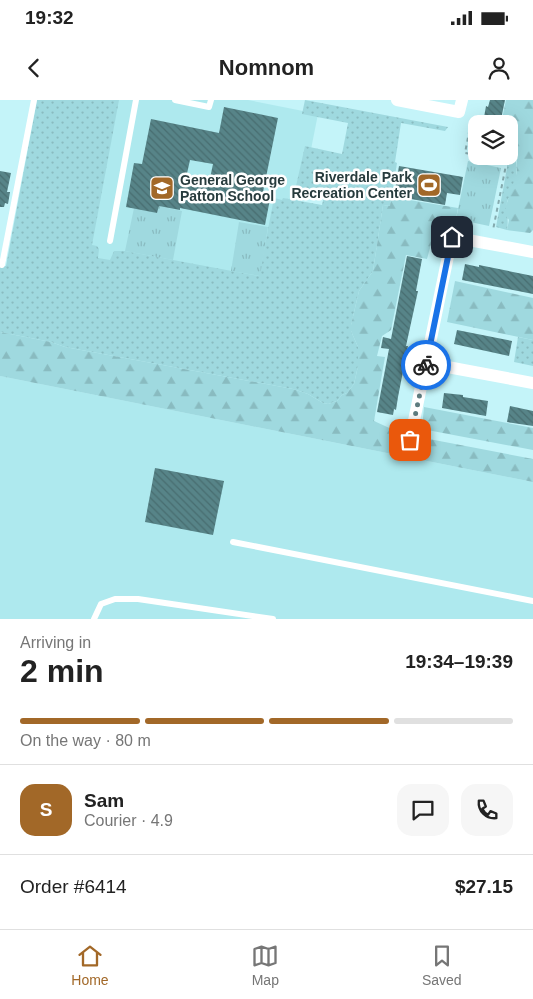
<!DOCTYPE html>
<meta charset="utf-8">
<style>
:root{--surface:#fff;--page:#f6f6f6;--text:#222;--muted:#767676;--line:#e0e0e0;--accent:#a26828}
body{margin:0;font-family:Arial,sans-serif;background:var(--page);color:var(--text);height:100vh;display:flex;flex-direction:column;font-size:19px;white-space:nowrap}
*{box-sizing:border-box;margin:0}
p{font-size:16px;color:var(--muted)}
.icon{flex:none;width:28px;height:28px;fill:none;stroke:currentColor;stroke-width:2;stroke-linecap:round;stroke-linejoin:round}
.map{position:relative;height:519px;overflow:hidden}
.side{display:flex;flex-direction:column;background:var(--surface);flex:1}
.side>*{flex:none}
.buttons{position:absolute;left:468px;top:15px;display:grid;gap:10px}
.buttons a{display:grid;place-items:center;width:50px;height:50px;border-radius:10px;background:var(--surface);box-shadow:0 5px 20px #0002;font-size:25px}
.pin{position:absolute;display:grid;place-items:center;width:42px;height:42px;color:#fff;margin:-21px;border-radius:10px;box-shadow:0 2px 8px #0006}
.courier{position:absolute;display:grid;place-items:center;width:50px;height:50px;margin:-25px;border:4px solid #1a73e8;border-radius:50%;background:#fff;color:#222;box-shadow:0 1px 6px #0007}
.head em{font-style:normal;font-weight:800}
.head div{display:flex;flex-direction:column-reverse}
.head{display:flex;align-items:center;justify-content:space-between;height:85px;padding:0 20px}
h1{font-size:32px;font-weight:800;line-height:38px}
.bar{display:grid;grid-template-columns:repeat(4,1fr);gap:8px 5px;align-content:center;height:60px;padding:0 20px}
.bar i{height:6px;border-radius:4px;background:var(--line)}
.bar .selected{background:var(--accent)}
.bar p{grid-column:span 4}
.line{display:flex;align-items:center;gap:12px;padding:0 20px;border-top:1px solid var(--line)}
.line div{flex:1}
.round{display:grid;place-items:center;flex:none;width:52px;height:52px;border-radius:15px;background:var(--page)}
.status{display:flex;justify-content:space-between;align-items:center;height:35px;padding:0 25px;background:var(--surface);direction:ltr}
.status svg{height:14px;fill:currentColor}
header{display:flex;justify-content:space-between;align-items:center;height:65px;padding:0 20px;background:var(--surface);font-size:22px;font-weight:800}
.tab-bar{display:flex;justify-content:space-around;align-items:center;height:70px;border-top:1px solid var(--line);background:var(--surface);font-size:14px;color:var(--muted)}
.tab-bar a{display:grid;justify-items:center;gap:2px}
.tab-bar .selected{color:var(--accent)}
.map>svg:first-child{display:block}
.built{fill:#aee9ee}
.grass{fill:url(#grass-dots)}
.forest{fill:url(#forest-firs)}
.park{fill:url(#park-tufts)}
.building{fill:url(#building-back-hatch);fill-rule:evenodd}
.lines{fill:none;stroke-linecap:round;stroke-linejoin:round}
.path{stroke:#85aaae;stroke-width:2;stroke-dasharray:4 4;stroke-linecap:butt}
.service{stroke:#fff;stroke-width:6}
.minor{stroke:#fff;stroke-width:12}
.done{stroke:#5e7c7f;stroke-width:5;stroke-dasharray:0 9}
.route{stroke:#1a73e8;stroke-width:6}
.labels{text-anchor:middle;stroke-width:5;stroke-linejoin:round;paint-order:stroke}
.poi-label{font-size:14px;font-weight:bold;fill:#273b3d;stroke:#fff;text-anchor:end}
</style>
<div class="status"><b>19:32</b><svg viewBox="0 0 49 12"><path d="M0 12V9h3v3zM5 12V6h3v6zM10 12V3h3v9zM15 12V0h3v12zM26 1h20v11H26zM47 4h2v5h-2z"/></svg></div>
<header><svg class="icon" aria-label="back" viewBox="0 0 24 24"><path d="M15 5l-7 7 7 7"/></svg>Nomnom<svg class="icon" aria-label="person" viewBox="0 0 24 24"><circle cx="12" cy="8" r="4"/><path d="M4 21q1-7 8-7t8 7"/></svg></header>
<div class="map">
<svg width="533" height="519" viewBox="0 0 533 519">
<defs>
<pattern id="grass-dots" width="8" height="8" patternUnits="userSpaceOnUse" patternTransform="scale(1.25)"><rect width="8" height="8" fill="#9fd9df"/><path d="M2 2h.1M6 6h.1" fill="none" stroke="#89bbc0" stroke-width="1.8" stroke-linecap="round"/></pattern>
<pattern id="forest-firs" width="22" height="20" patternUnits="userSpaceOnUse" patternTransform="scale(1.25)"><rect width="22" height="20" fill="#9fd9df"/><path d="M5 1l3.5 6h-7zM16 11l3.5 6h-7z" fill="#89bbc0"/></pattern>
<pattern id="park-tufts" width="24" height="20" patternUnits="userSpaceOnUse" patternTransform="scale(1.25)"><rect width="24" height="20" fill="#9fd9df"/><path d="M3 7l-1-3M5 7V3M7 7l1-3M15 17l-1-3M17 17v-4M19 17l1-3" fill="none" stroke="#89bbc0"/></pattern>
<pattern id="building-back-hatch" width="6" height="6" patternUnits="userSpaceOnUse" patternTransform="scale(1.25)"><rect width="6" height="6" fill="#578488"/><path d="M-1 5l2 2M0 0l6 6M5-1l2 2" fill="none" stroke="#486d70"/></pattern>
</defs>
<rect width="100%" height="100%" fill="#c4f4f9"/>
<g class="built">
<path d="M39,0H248L318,14L278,216L7,163Z"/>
<path d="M0,276L533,382V519H0Z"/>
</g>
<g class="grass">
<path d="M37,0H119L92,145L97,146L99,149L98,158L110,160L114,151H125L259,176L274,98L282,100L283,98L322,105L325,92L296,86L305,46L342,54L348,23L302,14L305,0L448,27L445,31L401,23L395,62L397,63L390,106L383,105L373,171L359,191L351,225V231L358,247V266L354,284L347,293L342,295L337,301L328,304L323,303L308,294L293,289L65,247L51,242L0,232V165L6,166Z"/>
<path d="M509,46C521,59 517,80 511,95C509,98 508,99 507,102C506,112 509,120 507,130L496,127L507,68V61L490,56H509Z"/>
<path d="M518,237L533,240V266L514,262Z"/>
</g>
<g class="forest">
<path d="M506,0H533V130L530,133L507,130L509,120L504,112L517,72V61L509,46V24H501Z"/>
<path d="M391,97L458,108L456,119L436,126L427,159L406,155L391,230L382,236L377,256L385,257L374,321L396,331L402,335L407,342L420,346L429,339L533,359V382L0,276V232L51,242L65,247L293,289L308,294L323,303L328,304L337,301L342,295L347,293L354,284L358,266V247L351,231V225L359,191L373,171L383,105L390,106Z"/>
<path d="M455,181L533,198V240L447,222Z"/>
<path d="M424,307L533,328V350L422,329Z"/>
</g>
<g class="park">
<path d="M468,61L501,68L489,126L456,119Z"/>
<path d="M159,106L182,111L173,160L125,151L134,108L157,113Z"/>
<path d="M239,122L268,127L260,176L231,171Z"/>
</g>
<g class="building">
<path d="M490,0H505L500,24L483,23L486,6L488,7Z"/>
<path d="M224,7L278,18L262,97L270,99L265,125L180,108V110L159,106L157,113L126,107L134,63L142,64L151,19L219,33ZM190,60L213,64L209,83L186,78Z"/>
<path d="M399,66L463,77L460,95L447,93L445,105L394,96Z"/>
<path d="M0,71L11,73L7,92H10L8,104L5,103L4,107H0Z"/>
<path d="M407,156L422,159L416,191H418L406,246H408L398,297L396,310L394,309L393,315L377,312L389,249L381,248L383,237L391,239Z"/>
<path d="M465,164L479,167V165L533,176V194L462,180Z"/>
<path d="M457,230L512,241L509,256L454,244Z"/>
<path d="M444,293L463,295V297L488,301L486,316L442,308Z"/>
<path d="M510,306L533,311V326L507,322Z"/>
<path d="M155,368L224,381L213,435L145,422Z"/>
</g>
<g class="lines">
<g class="path">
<path d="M471,22L465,53L476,55"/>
<path d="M480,56L504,62L506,65L493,130"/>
</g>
<g class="service">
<path d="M175,0L209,7L211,0"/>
<path d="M110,141L136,0"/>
<path d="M2,165L34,0"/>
<path d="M233,442L533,501"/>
<path d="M94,519L101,504L115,499H138L273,519"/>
</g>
<g class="minor">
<path d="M397,0L459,12L462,0"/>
<path d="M426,263L533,283"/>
<path d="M410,340L452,137L533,152"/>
</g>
</g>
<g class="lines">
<path class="done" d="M410,340L426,265"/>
<path class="route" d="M426,265L452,137"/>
</g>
<defs>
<g id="stadium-square" transform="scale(1.25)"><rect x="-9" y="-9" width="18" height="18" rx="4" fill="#a26828" stroke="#fff"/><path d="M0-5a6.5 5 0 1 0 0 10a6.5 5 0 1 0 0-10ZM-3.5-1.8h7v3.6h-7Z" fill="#fff"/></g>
<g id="school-square" transform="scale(1.25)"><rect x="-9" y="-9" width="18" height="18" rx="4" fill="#a26828" stroke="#fff"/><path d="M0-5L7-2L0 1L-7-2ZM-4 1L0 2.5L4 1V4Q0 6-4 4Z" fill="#fff"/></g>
</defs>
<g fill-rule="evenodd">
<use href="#stadium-square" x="429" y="85"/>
<use href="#school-square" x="162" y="88"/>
</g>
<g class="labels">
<g class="poi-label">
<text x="412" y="82">Riverdale Park<tspan x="412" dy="16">Recreation Center</tspan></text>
<text x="180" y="85" text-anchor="start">General George<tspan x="180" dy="16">Patton School</tspan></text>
</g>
</g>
</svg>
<div class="buttons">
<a><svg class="icon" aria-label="layers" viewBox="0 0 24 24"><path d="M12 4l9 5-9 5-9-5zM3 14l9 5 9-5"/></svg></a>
</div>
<div class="pin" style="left:410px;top:340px;background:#ea580c"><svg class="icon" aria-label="bag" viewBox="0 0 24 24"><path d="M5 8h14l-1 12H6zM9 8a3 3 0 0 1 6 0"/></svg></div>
<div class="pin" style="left:452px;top:137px;background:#1f2937"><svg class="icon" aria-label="home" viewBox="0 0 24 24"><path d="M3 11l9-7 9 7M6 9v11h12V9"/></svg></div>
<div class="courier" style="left:426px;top:265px"><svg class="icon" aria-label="bike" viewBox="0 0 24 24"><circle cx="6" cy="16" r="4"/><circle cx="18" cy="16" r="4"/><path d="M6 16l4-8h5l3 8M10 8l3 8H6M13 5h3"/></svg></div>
</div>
<section class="side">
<div class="head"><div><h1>2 min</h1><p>Arriving in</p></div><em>19:34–19:39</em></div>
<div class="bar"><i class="selected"></i><i class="selected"></i><i class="selected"></i><i></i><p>On the way · 80 m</p></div>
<div class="line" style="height:90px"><b class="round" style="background:var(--accent);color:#fff">S</b><div><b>Sam</b><p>Courier · 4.9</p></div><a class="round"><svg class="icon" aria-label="chat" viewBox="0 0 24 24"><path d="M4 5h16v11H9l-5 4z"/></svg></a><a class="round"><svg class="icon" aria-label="phone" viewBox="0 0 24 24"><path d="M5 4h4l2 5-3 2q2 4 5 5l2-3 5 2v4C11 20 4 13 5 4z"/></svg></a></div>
<div class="line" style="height:65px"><div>Order #6414</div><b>$27.15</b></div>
</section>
<nav class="tab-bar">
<a class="selected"><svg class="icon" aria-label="home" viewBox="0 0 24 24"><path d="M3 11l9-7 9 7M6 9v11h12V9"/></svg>Home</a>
<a><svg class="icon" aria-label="map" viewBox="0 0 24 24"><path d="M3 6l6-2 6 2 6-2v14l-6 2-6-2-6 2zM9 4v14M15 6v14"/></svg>Map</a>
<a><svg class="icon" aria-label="saved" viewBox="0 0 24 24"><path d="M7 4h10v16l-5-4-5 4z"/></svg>Saved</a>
</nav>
